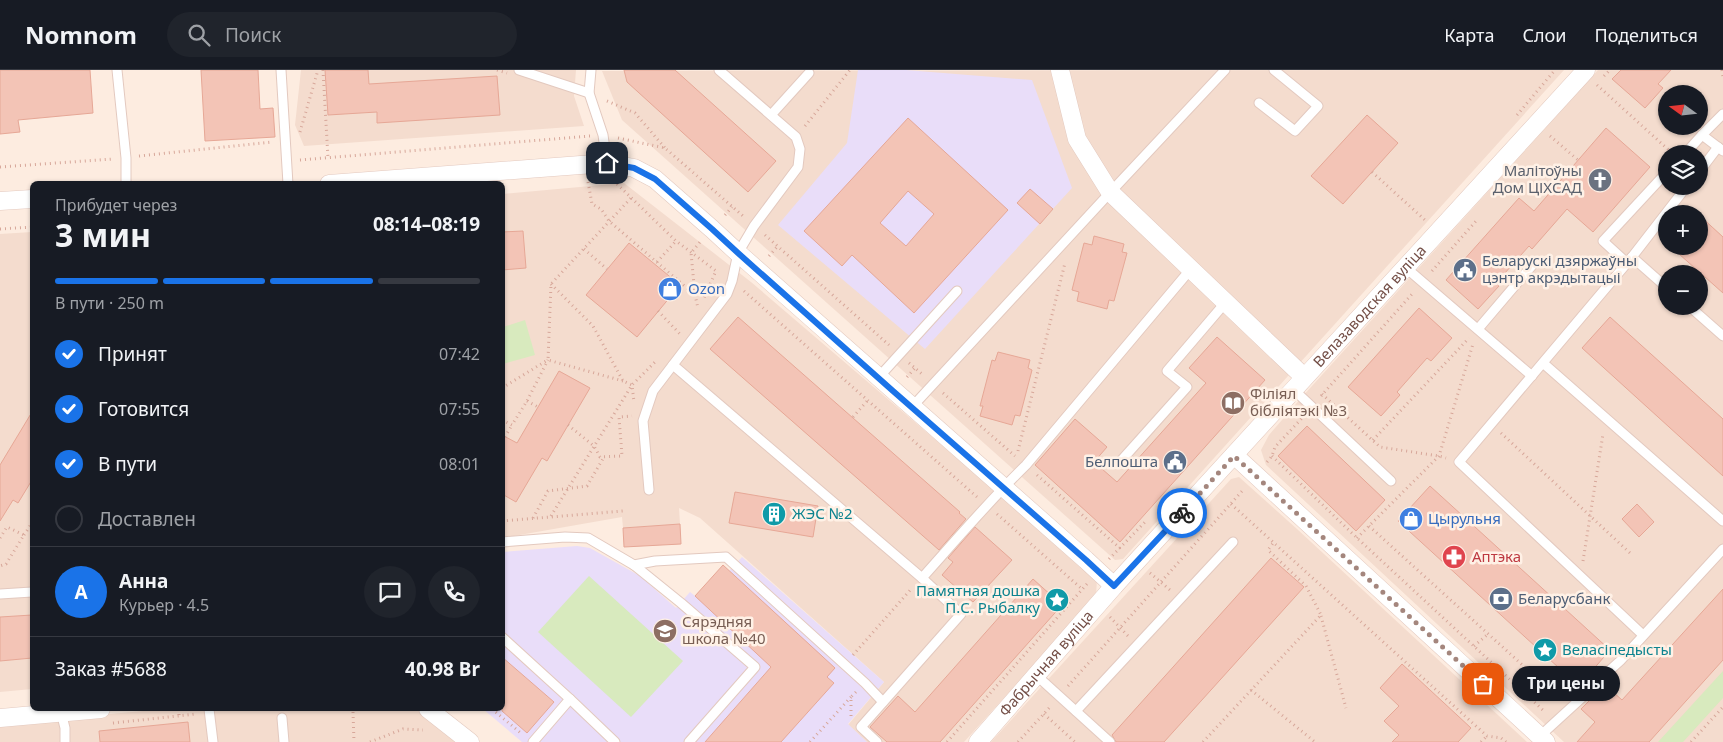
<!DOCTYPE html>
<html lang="ru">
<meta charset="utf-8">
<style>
:root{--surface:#171b24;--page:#20242c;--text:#f1f3f6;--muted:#9ea1a6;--line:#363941;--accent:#1a73e8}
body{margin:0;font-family:"Noto Sans",sans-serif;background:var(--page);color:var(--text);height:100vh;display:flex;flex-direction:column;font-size:19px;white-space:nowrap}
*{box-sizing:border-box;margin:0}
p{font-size:16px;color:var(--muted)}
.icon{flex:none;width:28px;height:28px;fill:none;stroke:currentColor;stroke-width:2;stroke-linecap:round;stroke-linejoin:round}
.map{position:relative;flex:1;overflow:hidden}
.side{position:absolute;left:30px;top:111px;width:475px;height:530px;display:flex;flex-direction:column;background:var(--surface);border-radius:8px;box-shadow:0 1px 4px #0004}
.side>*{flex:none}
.needle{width:32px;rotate:285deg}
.tools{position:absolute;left:1658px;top:15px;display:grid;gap:10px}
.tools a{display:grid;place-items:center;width:50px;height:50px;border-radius:50%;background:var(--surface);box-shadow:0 1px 4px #0004;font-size:25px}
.pin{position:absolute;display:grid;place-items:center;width:42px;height:42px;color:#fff;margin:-21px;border-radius:10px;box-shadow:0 2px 8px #0006}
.courier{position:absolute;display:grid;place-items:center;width:50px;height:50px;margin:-25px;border:4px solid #1a73e8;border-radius:50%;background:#fff;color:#222;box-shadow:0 1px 6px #0007}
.bubble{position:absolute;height:35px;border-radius:18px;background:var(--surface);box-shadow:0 1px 4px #0004;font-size:16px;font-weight:700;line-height:35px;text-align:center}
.overview em{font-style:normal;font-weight:700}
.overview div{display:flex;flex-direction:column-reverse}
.overview{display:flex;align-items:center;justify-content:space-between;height:85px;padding:0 25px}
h1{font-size:32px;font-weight:700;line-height:38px}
.bar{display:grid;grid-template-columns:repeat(4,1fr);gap:8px 5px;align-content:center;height:60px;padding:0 25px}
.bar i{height:6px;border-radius:4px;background:var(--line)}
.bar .current{background:var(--accent)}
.bar p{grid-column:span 4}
.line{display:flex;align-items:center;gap:12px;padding:0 25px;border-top:1px solid var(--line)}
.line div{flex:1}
.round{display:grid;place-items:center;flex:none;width:52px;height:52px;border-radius:26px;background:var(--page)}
ol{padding:0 25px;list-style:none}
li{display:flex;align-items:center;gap:15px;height:55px}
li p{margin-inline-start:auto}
li .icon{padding:5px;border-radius:50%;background:var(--accent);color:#fff;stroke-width:4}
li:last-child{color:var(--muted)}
li i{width:28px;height:28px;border:2px solid var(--line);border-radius:50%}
header{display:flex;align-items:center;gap:30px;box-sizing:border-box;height:70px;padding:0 25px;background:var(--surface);border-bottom:1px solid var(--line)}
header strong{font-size:24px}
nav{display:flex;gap:28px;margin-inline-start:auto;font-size:18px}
.search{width:350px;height:45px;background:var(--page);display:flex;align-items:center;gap:12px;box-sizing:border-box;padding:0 18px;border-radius:28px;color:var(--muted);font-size:19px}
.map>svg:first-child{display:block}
.residential{fill:#f4dcce;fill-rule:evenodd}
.education{fill:#e9ddf9}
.green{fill:#d8eabe}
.building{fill:#f3c4b6;stroke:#e6a796;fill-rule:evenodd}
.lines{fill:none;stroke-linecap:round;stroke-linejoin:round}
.lane-casing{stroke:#e3c9bf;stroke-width:11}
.street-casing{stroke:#e3c9bf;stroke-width:19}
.path{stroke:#d7a79a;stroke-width:3;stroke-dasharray:1 4;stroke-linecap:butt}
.lane{stroke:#fff;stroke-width:9}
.street{stroke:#fff;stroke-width:18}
.done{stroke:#a4867d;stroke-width:5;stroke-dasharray:0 9}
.route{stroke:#1a73e8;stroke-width:6}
.labels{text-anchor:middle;stroke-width:5;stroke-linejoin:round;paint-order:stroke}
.worship-label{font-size:15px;fill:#5b616d;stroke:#fff1e6;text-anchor:end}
.service-label{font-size:15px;fill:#4e5e75;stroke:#fff1e6;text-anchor:start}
.shop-label{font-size:15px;fill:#366cbe;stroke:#fff1e6;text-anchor:start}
.street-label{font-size:15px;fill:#744f47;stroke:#fff1e6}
.education-label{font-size:15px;fill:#785e54;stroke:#fff1e6;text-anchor:start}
.culture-label{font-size:15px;fill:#0d838f;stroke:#fff1e6;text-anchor:start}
.health-label{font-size:15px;fill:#be3a42;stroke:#fff1e6;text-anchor:start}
</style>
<header>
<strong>Nomnom</strong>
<div class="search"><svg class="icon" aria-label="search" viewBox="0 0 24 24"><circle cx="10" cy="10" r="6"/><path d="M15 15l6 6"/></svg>Поиск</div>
<nav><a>Карта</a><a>Слои</a><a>Поделиться</a></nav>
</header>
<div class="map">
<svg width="1723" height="672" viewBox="0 0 1723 672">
<rect width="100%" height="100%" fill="#fdece0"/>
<g class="residential">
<path d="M301,0H576L574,26L584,56L304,76L295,55Z"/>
<path d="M1564,0L1123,489L1115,490L622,50L602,1Z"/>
<path d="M1598,0H1723V672H1564L1266,395L1261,380L1269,365L1302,327ZM1666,24H1699V56H1666ZM1666,84H1699V116H1666ZM1666,144H1699V176H1666ZM1666,204H1699V236H1666Z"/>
<path d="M624,113L751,212L1097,508L1096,526L964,672H867L848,655L884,612L700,448L679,438L680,454L623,458L622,447L503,468V124Z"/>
<path d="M32,162V619L0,622V164Z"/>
<path d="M1239,407L1297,459L1527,672H991L1231,409Z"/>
<path d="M165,639H417L431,648L458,672H0V654Z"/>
</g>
<g class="education">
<path d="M858,0H906L1032,10L1072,118L925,279L778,155L847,73Z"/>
<path d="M577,476L590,478L640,506L676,538L690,522L695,526L729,501L742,487L884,612L848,654L867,672H522L483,639H502L503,482Z"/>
</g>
<g class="green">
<path d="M525,250L535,285L503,294V257Z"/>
<path d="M589,506L683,591L631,647L538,562Z"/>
<path d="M1723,601V628L1683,672H1658Z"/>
</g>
<g class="building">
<path d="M0,0H90L93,43L18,50L20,62L0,64Z"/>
<path d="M201,0H258L260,39L273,38L275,67L205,71Z"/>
<path d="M325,0H368L369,14L497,6L500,45L377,53V42L328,45Z"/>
<path d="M624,0H675L776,91L748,122L627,12Z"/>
<path d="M1621,0H1671L1658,14L1663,18L1645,38L1612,9Z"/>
<path d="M1367,45L1398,73L1343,134L1311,106Z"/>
<path d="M908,48L1008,140L914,243L852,185L842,196L804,161ZM908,121L934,144L906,176L880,153Z"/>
<path d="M1606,58L1650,97L1593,162L1567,139L1532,179L1529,176L1496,213L1499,216L1478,239L1446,210L1519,128L1534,141Z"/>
<path d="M1030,119L1053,139L1040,154L1017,133Z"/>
<path d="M1699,145L1723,167V223L1670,176H1699Z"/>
<path d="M523,161L526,198L502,200V162Z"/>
<path d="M1094,166L1124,174L1122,182L1127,183L1114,231L1109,230L1107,239L1077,231L1079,222L1072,220L1084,173L1092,175Z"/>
<path d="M629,173L680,215L637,267L586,225Z"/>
<path d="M1419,238L1452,268L1431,291L1427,288L1397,322L1400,325L1381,346L1348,317Z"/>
<path d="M738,247L960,442L959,443L966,449L939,480L710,279Z"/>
<path d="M1610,247L1723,349V406L1582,278Z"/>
<path d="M1217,267L1265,310L1120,472L1035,395L1075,349L1107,377L1094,392L1117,412L1206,313L1189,298Z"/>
<path d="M998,282L1030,290L1028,298L1032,300L1020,346L1015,345L1012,355L980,346L983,336H980L992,290L995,291Z"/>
<path d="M559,301L590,318L547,391L542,388L516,432L502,424V365L517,373Z"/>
<path d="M32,342V410L18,433L13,430L0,451V395Z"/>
<path d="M1307,356L1385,430L1356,461L1278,386Z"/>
<path d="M1430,416L1610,580L1591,602L1595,605L1594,610L1596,614L1601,615L1604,614L1622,630L1723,519V590L1649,672H1577L1595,652L1581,639L1592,628L1593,622L1592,619L1586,617L1582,619L1398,451Z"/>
<path d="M735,422L818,436L813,467L729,453Z"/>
<path d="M1637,434L1654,452L1639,467L1622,449Z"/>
<path d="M680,454L681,474L624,477L623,458Z"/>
<path d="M975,457L1012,490L973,532L942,505L953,492L948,488Z"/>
<path d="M1271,488L1304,517L1164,672H1116L1112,665Z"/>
<path d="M723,495L835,598L827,607L834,613L781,672H705L771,597L695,526Z"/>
<path d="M1033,509L1062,535L940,672H887L870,657L898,626L915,642Z"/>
<path d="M32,545V588L0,591V547Z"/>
<path d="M502,587L554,632L527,663L502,641Z"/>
<path d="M1402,594L1471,658L1458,672H1392L1399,665L1384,651L1399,636L1380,618Z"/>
<path d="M188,652L190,672H100L99,661Z"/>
</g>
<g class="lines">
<g class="lane-casing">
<g id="lane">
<path d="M117,0L126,88V114"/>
<path d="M281,0L288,114"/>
<path d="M519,0L589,23"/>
<path d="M591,0L589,23L603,65L607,93"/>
<path d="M1259,33L1295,61L1318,36L1274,0"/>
<path d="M1723,44L1702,65L1723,81"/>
<path d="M771,45L809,3"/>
<path d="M1685,84L1702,65"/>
<path d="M1699,102L1718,77"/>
<path d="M1632,187L1666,217"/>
<path d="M1627,193L1603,171L1666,103"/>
<path d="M1405,197L1532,306"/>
<path d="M1689,236L1723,266"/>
<path d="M1478,259L1535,192"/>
<path d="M1543,293L1723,451"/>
<path d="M673,295L922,508C956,470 989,431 1026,395L1190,200"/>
<path d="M878,308L957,221"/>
<path d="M1293,319L1391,411"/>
<path d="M912,337L1105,128L1225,0"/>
<path d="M1119,393L1187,317L1167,301L1225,233"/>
<path d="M649,420L643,351L653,321L727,224L732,211L738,183L754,156L798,97L800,79L796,67L719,0"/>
<path d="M502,472L565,467L588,468L634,495L655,491L726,487L865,613L883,632"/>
<path d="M634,495L681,533L755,597L689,672"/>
<path d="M0,524L32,522"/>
<path d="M1643,565L1459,392L1632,187L1687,116"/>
<path d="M502,567L570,629L533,672"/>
<path d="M1036,605L1110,672"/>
<path d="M1600,609L1620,591L1723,479"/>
<path d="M570,629L615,672"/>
<path d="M209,639L213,672"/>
<path d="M1076,641L1233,472"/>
<path d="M61,642L65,658V672"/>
<path d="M282,648L284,672"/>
<path d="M1540,666L1587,623"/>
<path d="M877,672L861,657L961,544L922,508"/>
</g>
</g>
<g class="street-casing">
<g id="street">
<path d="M1060,0L1077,69L1110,122L1304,307"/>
<path d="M329,114L607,93L634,98L655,109L712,159L738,183L1086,490L1114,516"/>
<path d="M0,131L32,129"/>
<path d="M1234,385L1546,672"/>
<path d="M428,639L470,672"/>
<path d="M0,648L101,639"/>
<path id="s1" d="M978,672L1114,516L1586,0"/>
</g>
</g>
<g class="path">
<path d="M323,0L328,88"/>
<path d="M497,0L507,3"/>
<path d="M1722,0L1723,7"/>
<path d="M1604,6L1610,0"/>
<path d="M1597,15L1672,83"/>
<path d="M607,31L635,43L665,78"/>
<path d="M1517,45L1555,0"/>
<path d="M805,56L850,0"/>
<path d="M300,62L318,0"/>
<path d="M1550,66L1578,90"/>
<path d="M618,68L665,78L743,146"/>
<path d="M139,86L272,72"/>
<path d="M300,90L590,66"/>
<path d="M0,97L113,89"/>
<path d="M1372,102L1425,150"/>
<path d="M588,112L592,134L601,139L609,151L695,225L698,238"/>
<path d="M617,114L676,171L716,201L703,230"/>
<path d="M725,145L732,137"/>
<path d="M0,159L32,157"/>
<path d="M765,165L889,275"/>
<path d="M584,179L607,199"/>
<path d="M769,186L777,177"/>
<path d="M657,192L676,171"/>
<path d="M1432,201L1476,151"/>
<path d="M551,214L593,256L623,311L632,315L634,332"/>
<path d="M744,221L977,427"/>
<path d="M695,225L691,183L700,172"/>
<path d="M658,241L680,264"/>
<path d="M909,293L923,305"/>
<path d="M907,307L915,298"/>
<path d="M623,311L548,290L551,214L631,128"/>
<path d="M502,318L546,291"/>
<path d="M943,323L1015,386"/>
<path d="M1322,324L1380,377L1439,386L1446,388"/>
<path d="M1321,326L1413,223"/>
<path d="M527,331L538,337"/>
<path d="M853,347L868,330"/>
<path d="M502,350L512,355L527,331L548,290"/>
<path d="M568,355L594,376L600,387L622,386L619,347L632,346"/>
<path d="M1501,363L1630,483"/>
<path d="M505,367L512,355"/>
<path d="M1373,370L1469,268"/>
<path d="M1018,381L1065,193"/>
<path d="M1272,386L1357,468L1545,642"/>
<path d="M1267,392L1272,386L1275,377L1304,346"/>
<path d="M1037,405L1122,480"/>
<path d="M1231,434L1487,666L1501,668L1506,672"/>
<path d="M997,444L1082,519"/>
<path d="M551,446L632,315L657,290"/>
<path d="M533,448L548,421L587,416L604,387"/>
<path d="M502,451L623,441"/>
<path d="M1369,456L1560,629"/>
<path d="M24,465L32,453"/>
<path d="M0,468L7,457L24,465L6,494L0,496"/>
<path d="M1357,468L1439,386L1473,274"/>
<path d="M1109,489L1145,452"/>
<path d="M1583,491L1603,364"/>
<path d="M1150,503L1170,520"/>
<path d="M1321,546L1346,638"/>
<path d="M1110,547L1128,566"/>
<path d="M1474,576L1488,564"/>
<path d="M853,585L912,518"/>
<path d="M1068,616L1244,419"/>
<path d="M1251,620L1315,672"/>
<path d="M179,639V646"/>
<path d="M492,639L522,664"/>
<path d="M353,642L354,672"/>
<path d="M1044,644L1075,672"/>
<path d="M851,646V627L856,622"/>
<path d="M113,653L196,644"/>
<path d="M370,672L403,659L423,660"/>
<path d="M810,672L851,627"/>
<path d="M947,672L1087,514"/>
<path d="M1018,672L1051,636"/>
<path d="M1203,672L1321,545L1306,516L1268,480L1274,472"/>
<path d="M1481,672L1487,666"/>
<path d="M1691,672L1723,637"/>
</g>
<use href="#lane" class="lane"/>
<use href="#street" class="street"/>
</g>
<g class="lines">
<path class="done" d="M1182,443L1234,386L1483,614"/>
<path class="route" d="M607,93L634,98L655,109L712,159L738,183L893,321L1086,490L1114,516L1182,443"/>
</g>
<defs>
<g id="church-disc" transform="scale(1.25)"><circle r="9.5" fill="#6b7280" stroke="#fff1e6"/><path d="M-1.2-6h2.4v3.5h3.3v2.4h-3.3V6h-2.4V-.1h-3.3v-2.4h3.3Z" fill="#fff"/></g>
<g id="civic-disc" transform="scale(1.25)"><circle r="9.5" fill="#5c6f8a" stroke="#fff1e6"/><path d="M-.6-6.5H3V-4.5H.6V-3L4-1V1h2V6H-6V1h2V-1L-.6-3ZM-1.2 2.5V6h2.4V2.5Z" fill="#fff"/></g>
<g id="shop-disc" transform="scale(1.25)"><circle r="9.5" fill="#3f7fe0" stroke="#fff1e6"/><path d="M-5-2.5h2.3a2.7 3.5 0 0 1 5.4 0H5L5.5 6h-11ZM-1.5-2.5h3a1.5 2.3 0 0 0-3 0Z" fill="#fff"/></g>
<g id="library-disc" transform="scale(1.25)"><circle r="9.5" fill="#8d6e63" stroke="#fff1e6"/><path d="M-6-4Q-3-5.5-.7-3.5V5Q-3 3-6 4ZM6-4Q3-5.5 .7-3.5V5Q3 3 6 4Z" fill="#fff"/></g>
<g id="building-disc" transform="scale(1.25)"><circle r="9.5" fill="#0f9aa8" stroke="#fff1e6"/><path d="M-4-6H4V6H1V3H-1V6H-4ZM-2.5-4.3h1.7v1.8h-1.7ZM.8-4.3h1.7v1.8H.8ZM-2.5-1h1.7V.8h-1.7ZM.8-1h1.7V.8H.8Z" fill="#fff"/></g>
<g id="pharmacy-disc" transform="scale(1.25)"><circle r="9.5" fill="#e0444e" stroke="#fff1e6"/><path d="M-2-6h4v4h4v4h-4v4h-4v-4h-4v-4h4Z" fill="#fff"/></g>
<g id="bank-disc" transform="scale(1.25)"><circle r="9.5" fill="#5c6f8a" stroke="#fff1e6"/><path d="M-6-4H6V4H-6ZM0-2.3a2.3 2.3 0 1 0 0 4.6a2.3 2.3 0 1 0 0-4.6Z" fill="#fff"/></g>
<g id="sight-disc" transform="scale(1.25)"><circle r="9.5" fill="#0f9aa8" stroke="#fff1e6"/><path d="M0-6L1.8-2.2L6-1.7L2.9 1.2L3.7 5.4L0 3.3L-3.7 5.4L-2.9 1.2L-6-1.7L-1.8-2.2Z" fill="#fff"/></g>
<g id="school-disc" transform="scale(1.25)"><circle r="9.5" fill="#8d6e63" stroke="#fff1e6"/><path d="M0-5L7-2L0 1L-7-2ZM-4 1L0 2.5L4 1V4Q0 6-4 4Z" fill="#fff"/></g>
</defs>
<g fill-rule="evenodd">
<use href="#church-disc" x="1600" y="110"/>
<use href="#civic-disc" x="1465" y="200"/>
<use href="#shop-disc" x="670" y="219"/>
<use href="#library-disc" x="1233" y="333"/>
<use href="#civic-disc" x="1175" y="392"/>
<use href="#building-disc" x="774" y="444"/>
<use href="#shop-disc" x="1411" y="449"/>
<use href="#pharmacy-disc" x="1454" y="487"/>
<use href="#bank-disc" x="1501" y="529"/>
<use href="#sight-disc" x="1057" y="530"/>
<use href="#school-disc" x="665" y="561"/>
<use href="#sight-disc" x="1545" y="580"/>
</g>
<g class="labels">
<g class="worship-label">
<text x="1582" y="106">Малітоўны<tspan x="1582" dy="17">Дом ЦІХСАД</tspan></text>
</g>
<g class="service-label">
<text x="1482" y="196">Беларускі дзяржаўны<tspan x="1482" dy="17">цэнтр акрэдытацыі</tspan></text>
<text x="1158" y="397" text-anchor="end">Белпошта</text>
<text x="1518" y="534">Беларусбанк</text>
</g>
<g class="shop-label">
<text x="688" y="224">Ozon</text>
<text x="1428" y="454">Цырульня</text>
</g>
<g class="street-label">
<text dy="5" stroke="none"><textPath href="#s1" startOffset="586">Велазаводская вуліца</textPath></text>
<text dy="5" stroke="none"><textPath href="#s1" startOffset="104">Фабрычная вуліца</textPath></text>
</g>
<g class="education-label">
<text x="1250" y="329">Філіял<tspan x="1250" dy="17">бібліятэкі №3</tspan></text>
<text x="682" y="557">Сярэдняя<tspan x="682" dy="17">школа №40</tspan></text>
</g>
<g class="culture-label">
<text x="792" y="449">ЖЭС №2</text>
<text x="1040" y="526" text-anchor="end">Памятная дошка<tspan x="1040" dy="17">П.С. Рыбалку</tspan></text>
<text x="1562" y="585">Веласіпедысты</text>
</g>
<g class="health-label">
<text x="1472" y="492">Аптэка</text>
</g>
</g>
</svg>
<div class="tools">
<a><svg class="needle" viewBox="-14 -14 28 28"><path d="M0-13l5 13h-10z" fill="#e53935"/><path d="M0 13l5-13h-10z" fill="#9ea1a6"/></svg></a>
<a><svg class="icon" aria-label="layers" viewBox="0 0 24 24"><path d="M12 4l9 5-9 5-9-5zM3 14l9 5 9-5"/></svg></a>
<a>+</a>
<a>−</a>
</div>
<div class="pin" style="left:1483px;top:614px;background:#ea580c"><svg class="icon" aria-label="bag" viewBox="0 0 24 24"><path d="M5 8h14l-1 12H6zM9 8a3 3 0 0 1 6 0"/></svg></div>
<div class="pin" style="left:607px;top:93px;background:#1f2937"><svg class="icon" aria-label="home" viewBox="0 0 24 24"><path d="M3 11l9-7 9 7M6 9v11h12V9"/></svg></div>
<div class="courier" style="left:1182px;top:443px"><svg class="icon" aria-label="bike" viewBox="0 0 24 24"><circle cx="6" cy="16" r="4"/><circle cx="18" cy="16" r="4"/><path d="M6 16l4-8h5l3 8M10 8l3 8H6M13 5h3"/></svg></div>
<div class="bubble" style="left:1512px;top:596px;width:108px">Три цены</div>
<section class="side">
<div class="overview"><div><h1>3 мин</h1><p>Прибудет через</p></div><em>08:14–08:19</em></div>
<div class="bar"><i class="current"></i><i class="current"></i><i class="current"></i><i></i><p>В пути · 250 m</p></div>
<ol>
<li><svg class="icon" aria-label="check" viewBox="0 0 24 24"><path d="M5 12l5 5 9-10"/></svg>Принят<p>07:42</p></li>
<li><svg class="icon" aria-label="check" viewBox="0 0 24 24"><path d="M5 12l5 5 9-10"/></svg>Готовится<p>07:55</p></li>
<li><svg class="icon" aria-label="check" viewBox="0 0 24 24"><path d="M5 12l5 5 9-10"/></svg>В пути<p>08:01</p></li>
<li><i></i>Доставлен</li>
</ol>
<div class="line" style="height:90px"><b class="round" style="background:var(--accent);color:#fff">А</b><div><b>Анна</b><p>Курьер · 4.5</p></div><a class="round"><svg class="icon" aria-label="chat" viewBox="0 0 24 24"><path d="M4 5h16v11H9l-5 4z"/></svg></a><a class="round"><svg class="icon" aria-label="phone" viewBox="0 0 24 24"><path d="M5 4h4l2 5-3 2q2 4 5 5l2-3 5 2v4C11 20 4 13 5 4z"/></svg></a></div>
<div class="line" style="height:65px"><div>Заказ #5688</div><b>40.98 Br</b></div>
</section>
</div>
